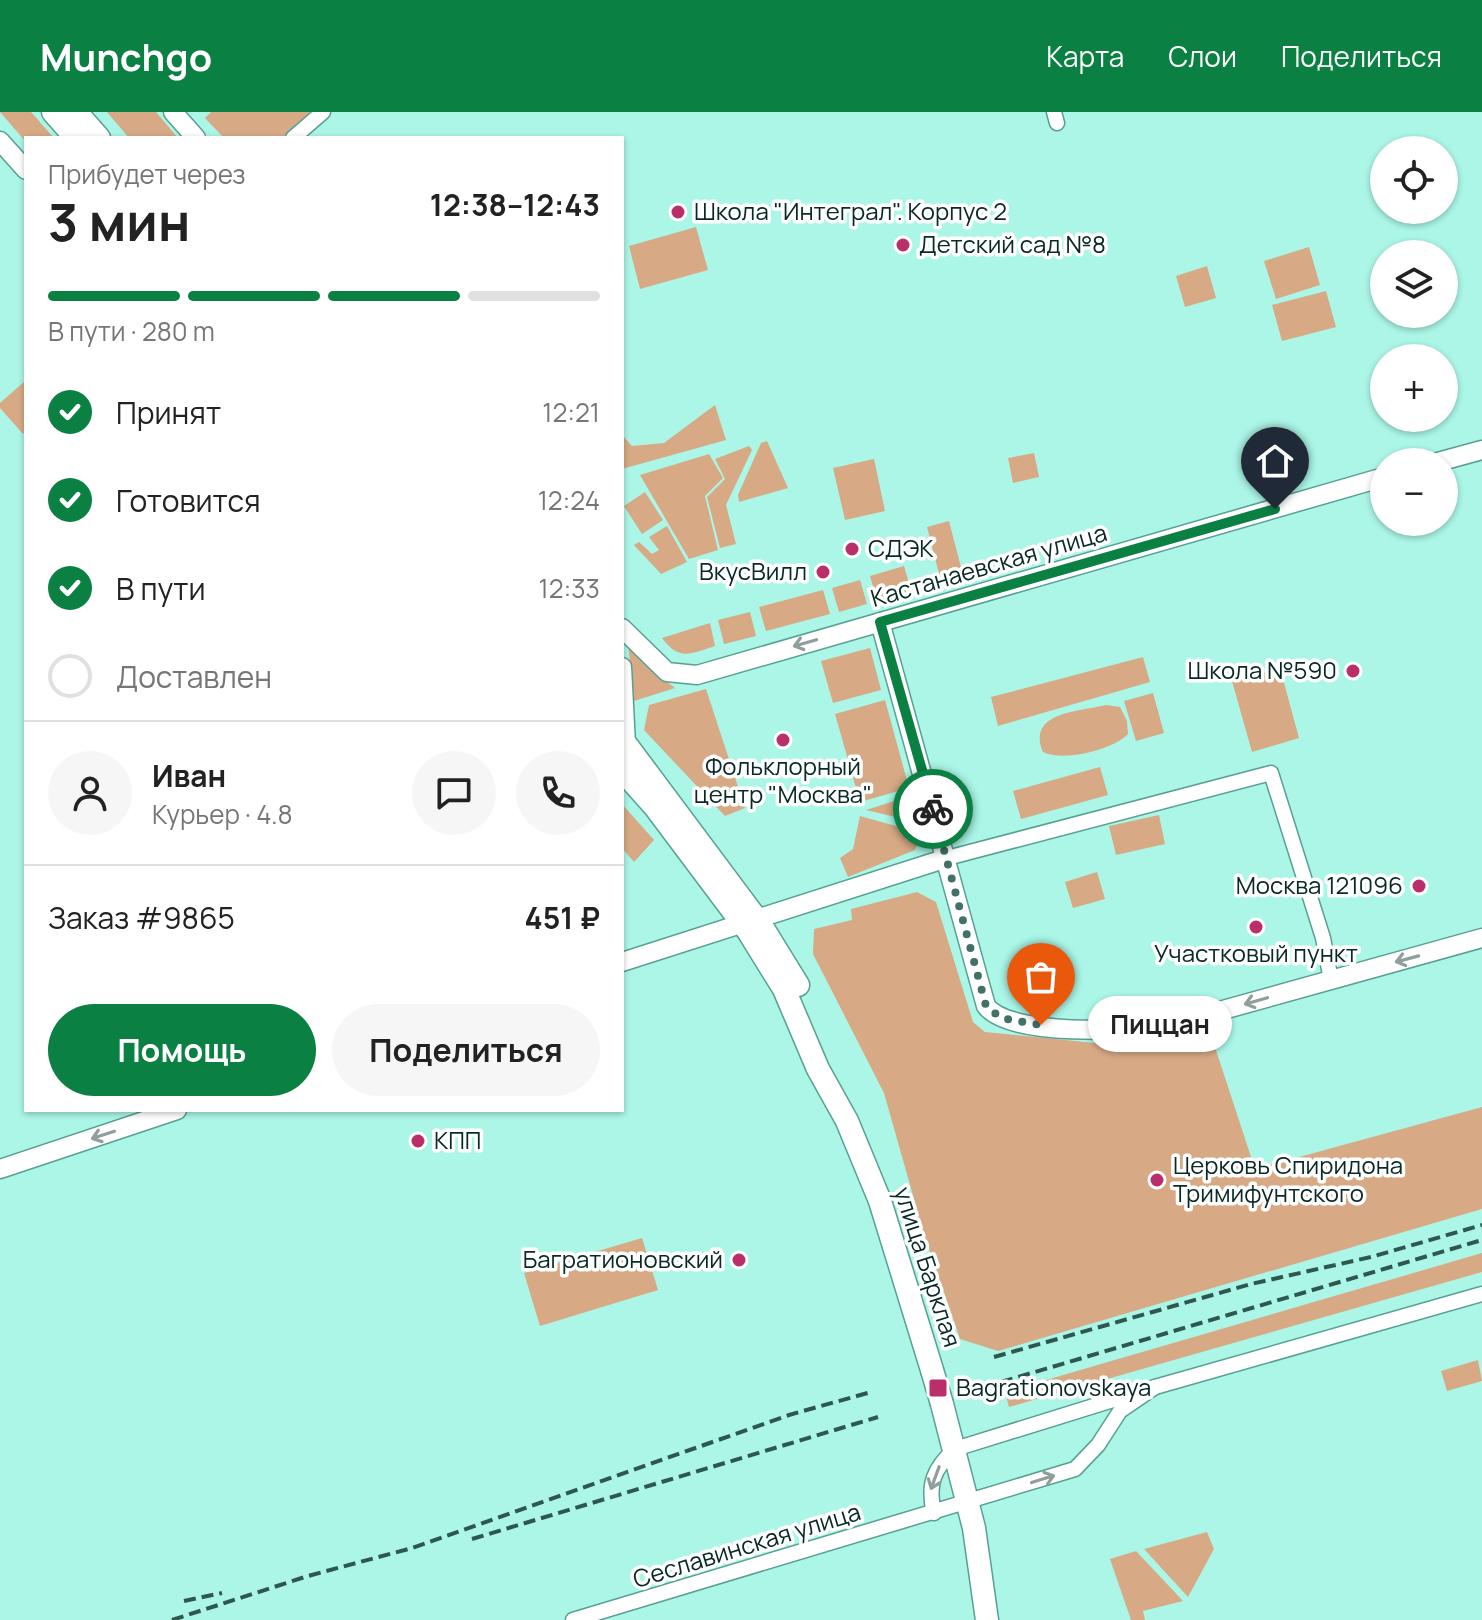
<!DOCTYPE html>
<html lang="ru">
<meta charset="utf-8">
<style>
:root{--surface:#fff;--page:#f6f6f6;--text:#222;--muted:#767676;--line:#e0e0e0;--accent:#0b8043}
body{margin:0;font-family:Manrope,sans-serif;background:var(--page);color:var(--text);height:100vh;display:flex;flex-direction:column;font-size:30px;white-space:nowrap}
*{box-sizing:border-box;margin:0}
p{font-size:26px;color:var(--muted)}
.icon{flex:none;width:44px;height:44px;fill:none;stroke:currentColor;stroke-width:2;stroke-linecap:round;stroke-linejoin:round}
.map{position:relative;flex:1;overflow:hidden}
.details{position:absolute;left:24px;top:24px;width:600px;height:976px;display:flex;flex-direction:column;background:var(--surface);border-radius:0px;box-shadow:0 2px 6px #0004}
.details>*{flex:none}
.controls{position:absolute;left:1370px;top:24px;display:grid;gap:16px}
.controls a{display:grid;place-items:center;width:88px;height:88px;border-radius:50%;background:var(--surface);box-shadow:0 2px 6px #0004;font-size:40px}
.pin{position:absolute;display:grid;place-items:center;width:68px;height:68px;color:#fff;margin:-82px -34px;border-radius:50% 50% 50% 0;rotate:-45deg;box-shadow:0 0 8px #0007}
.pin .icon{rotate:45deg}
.courier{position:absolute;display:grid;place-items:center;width:80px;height:80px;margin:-40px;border:6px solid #0b8043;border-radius:50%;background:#fff;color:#222;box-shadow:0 2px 10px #0007}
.bubble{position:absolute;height:56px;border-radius:28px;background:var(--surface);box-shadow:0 2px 6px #0004;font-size:26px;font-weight:700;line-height:56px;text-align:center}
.summary em{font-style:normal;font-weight:700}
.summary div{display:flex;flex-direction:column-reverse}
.summary{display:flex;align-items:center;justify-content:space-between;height:136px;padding:0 24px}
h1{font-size:52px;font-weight:700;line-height:60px}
.bar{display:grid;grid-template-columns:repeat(4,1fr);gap:12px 8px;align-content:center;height:96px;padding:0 24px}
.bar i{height:10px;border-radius:6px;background:var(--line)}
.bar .active{background:var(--accent)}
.bar p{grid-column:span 4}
.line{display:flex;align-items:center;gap:20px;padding:0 24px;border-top:2px solid var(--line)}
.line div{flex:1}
.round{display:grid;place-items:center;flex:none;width:84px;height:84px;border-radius:42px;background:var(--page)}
ol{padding:0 24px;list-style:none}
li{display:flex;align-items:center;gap:24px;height:88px}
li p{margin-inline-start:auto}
li .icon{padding:8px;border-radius:50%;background:var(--accent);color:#fff;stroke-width:4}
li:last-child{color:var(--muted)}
li i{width:44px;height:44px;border:4px solid var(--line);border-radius:50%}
.action{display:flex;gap:16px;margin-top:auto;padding:16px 24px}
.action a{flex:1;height:92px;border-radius:48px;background:var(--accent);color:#fff;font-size:32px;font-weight:700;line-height:92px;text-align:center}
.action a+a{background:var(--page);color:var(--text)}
header{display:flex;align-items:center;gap:48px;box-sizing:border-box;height:112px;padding:0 40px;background:var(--accent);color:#fff}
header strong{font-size:38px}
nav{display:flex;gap:44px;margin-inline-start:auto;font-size:28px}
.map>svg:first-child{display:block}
.green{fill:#d7aa85}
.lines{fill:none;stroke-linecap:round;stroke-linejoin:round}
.minor-casing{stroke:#57a092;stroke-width:17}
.tertiary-casing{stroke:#57a092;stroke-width:21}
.secondary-casing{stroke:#57a092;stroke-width:25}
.minor{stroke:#fff;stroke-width:14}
.tertiary{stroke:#fff;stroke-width:18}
.secondary{stroke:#fff;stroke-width:22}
.rail{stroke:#2e5750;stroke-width:4;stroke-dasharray:12 6;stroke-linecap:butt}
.secondary-bridge-casing{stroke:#57a092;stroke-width:25;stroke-linecap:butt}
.secondary-bridge{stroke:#fff;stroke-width:22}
.oneway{stroke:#909f9c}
.done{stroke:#427168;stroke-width:8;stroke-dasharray:0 14.4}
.route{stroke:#0b8043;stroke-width:10}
.poi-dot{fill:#ba2f69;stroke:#fff;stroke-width:3}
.labels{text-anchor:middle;stroke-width:7;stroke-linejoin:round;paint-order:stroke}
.poi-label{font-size:24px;fill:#092924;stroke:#fff;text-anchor:start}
.street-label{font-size:24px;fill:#092924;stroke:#fff}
</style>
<header>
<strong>Munchgo</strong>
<nav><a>Карта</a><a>Слои</a><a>Поделиться</a></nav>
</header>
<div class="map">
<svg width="1482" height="1508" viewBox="0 0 1482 1508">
<rect width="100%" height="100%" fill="#abf6e7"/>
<g class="green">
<path d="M0,0H31L54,26H26V30Z"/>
<path d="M107,0H156L178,26H129Z"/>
<path d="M211,0H309L310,2L282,26H224L205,6Z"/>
<path d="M696,115L708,158L640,177L629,134Z"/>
<path d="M1309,135L1320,173L1276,187L1264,149Z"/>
<path d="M1207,154L1216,186L1185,195L1176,164Z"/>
<path d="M1326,179L1336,215L1282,229L1272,193Z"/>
<path d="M25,269L26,319L23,322L0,296V291Z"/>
<path d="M715,293L726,328L622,357V323L632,334L664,331Z"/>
<path d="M767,329L788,376L739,390L738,383L761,331Z"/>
<path d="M749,334L752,338L726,393L736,432L720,436L707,385L725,367L715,347Z"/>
<path d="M1034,341L1039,365L1013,371L1008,346Z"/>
<path d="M709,342L723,366L705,384L718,438L689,447L640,363Z"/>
<path d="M874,347L885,399L845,408L833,356Z"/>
<path d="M645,380L663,408L642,422L624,394Z"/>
<path d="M949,409L963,463L941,469L927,415Z"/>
<path d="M667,414L687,450L661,462L634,433L639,430L652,442L659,438L649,425Z"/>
<path d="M904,454L911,478L877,488L870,464Z"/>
<path d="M860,468L867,492L839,500L832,476Z"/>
<path d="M823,478L830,502L766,519L759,495Z"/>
<path d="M750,500L756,524L724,532L718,508Z"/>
<path d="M710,511L715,534C690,542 679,549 662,526Z"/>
<path d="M628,531L653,559L675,576L634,589Z"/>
<path d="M870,536L881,578L833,591L821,549Z"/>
<path d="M1143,545L1150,570L998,614L991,585Z"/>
<path d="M1280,556L1299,626L1252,640L1232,569Z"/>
<path d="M706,577L745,696L725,704L644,618L649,593Z"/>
<path d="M1153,581L1164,621L1136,629L1124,589Z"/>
<path d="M885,588L909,676L860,690L835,602Z"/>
<path d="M1106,593L1120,595L1127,609L1128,622C1113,638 1063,650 1043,640C1027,600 1077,600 1106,593Z"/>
<path d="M1100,655L1108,683L1021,707L1013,679Z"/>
<path d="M913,683L921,711L866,698Z"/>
<path d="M622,692L654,728L634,750L622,736Z"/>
<path d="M1159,703L1165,732L1116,743L1109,714Z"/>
<path d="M860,704L921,721L915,738L848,765L840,746L853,737Z"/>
<path d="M1097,760L1105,787L1073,796L1065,770Z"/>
<path d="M917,780L936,790L973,910L985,920L1144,936L1210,920L1255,1057L1482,995V1097L998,1239L960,1227L923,1119L884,981L813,842L814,817L852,808L851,797Z"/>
<path d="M642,1126L658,1178L540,1214L524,1161Z"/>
<path d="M1482,1141V1160L1009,1295L1005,1280Z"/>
<path d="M1478,1248L1482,1269L1447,1279L1441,1259Z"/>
<path d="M1207,1420L1214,1437L1188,1485L1144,1437Z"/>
<path d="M1136,1439L1183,1489L1143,1499L1145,1508H1131L1110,1447Z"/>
</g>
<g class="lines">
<g class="minor-casing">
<g id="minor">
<path d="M1054,0L1057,11"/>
<path d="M293,26L323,0"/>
<path d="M947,746L1271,661L1323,826L1331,868"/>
<path d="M934,1401C927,1372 934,1356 955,1337L1155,1275L1482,1182"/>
<path d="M573,1508L1075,1357L1098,1333L1120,1299L1155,1275"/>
</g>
</g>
<g class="tertiary-casing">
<g id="tertiary">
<path d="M173,0L196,26"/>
<path d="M0,29L26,58"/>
<path d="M1438,350L1482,338"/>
<path d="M880,510L986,894C1009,925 1131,919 1169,913L1482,826"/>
<path d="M622,516L667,560L697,563L1384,365"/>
<path d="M622,555L626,632"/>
<path d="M622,850L947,746"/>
<path d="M0,1057L177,998"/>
</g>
</g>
<g class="secondary-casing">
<g id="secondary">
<path d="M53,0L76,26"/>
<path d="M76,0L99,26"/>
<path d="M622,627L761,813L798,873"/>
<path d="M622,658L655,695L748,819L784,877L818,957L847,1009L880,1089L932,1258"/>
<path d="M942,1292L974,1416L987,1508"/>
</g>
</g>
<use href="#minor" class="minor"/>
<use href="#tertiary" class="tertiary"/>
<use href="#secondary" class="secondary"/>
<g class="rail">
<path d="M994,1245L1251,1172L1371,1145L1482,1113"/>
<path d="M1001,1270L1482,1128"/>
<path d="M472,1427L878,1305"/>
<path d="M184,1489L222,1481"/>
<path d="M172,1508L308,1464L412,1436L789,1303L871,1280"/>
</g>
<g class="secondary-bridge-casing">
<path id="secondary-bridge" d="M932,1258L942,1292"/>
</g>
<use href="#secondary-bridge" class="secondary-bridge"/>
</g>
<defs><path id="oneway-shaft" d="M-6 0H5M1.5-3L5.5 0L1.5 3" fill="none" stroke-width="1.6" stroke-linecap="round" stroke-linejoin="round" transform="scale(2)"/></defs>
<g class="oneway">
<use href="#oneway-shaft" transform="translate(805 531) rotate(164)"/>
<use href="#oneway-shaft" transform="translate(1407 847) rotate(165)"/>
<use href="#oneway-shaft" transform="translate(1256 889) rotate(164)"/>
<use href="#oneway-shaft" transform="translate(103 1023) rotate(162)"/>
<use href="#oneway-shaft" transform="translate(935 1366) rotate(110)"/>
<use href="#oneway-shaft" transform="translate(1043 1367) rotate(-17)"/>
</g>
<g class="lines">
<path class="done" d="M933,697L986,894L1001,906L1041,913"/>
<path class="route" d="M933,697L880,510L1275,397"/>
</g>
<g class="poi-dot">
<circle cx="678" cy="100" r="8"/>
<circle cx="903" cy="133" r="8"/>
<circle cx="852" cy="437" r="8"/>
<circle cx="823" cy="460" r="8"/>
<circle cx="1353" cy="559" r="8"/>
<circle cx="783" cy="628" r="8"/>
<circle cx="1419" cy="774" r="8"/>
<circle cx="1256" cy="815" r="8"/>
<circle cx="418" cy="1029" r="8"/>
<circle cx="1157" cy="1068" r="8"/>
<circle cx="739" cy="1148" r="8"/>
<rect x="928" y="1266" width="20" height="20" rx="4"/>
</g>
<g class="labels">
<g class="poi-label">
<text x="694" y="108">Школа "Интеграл". Корпус 2</text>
<text x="919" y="141">Детский сад №8</text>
<text x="868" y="445">СДЭК</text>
<text x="807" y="468" text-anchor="end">ВкусВилл</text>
<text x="1337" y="567" text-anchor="end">Школа №590</text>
<text x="783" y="663" text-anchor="middle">Фольклорный<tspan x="783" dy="28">центр "Москва"</tspan></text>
<text x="1403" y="782" text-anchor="end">Москва 121096</text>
<text x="1256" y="850" text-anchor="middle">Участковый пункт</text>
<text x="434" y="1037">КПП</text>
<text x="1173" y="1062">Церковь Спиридона<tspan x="1173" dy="28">Тримифунтского</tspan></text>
<text x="723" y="1156" text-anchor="end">Багратионовский</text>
<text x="956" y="1284">Bagrationovskaya</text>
</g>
<g class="street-label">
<text transform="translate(989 454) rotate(-16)" y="8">Кастанаевская улица</text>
<text transform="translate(927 1155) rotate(72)" y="8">улица Барклая</text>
<text transform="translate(747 1434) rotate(-17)" y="8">Сеславинская улица</text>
</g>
</g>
</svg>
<div class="controls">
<a><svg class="icon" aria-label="locate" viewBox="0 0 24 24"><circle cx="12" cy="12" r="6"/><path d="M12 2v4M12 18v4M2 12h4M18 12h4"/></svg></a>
<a><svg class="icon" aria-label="layers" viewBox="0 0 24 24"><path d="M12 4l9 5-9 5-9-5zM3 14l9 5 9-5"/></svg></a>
<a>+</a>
<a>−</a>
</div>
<div class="pin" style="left:1041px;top:913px;background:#ea580c"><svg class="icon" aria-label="bag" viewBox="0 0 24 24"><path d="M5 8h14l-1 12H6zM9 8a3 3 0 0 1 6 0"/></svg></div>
<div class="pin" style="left:1275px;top:397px;background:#1f2937"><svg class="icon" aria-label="home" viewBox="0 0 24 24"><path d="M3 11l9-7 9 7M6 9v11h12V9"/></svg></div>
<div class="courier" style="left:933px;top:697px"><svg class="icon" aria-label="bike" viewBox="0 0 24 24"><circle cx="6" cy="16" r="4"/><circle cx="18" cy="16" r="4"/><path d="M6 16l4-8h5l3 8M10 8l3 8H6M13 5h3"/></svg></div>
<div class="bubble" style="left:1088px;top:884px;width:144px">Пиццан</div>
<section class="details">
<div class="summary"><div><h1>3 мин</h1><p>Прибудет через</p></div><em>12:38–12:43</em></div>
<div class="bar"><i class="active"></i><i class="active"></i><i class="active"></i><i></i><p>В пути · 280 m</p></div>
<ol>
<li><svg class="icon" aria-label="check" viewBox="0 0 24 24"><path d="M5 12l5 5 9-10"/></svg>Принят<p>12:21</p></li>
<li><svg class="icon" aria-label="check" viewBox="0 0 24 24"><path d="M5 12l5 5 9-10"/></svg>Готовится<p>12:24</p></li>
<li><svg class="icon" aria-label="check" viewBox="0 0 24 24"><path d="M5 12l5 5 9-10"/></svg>В пути<p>12:33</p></li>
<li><i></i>Доставлен</li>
</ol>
<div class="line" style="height:144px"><a class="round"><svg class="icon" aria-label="person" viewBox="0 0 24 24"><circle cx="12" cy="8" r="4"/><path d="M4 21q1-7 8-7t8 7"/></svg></a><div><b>Иван</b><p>Курьер · 4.8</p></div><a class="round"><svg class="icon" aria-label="chat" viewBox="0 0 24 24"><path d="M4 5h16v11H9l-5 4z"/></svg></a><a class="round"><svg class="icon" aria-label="phone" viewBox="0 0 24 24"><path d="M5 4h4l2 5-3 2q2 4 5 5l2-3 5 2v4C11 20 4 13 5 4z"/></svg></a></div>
<div class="line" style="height:104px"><div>Заказ #9865</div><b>451 ₽</b></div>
<div class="action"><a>Помощь</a><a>Поделиться</a></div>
</section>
</div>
